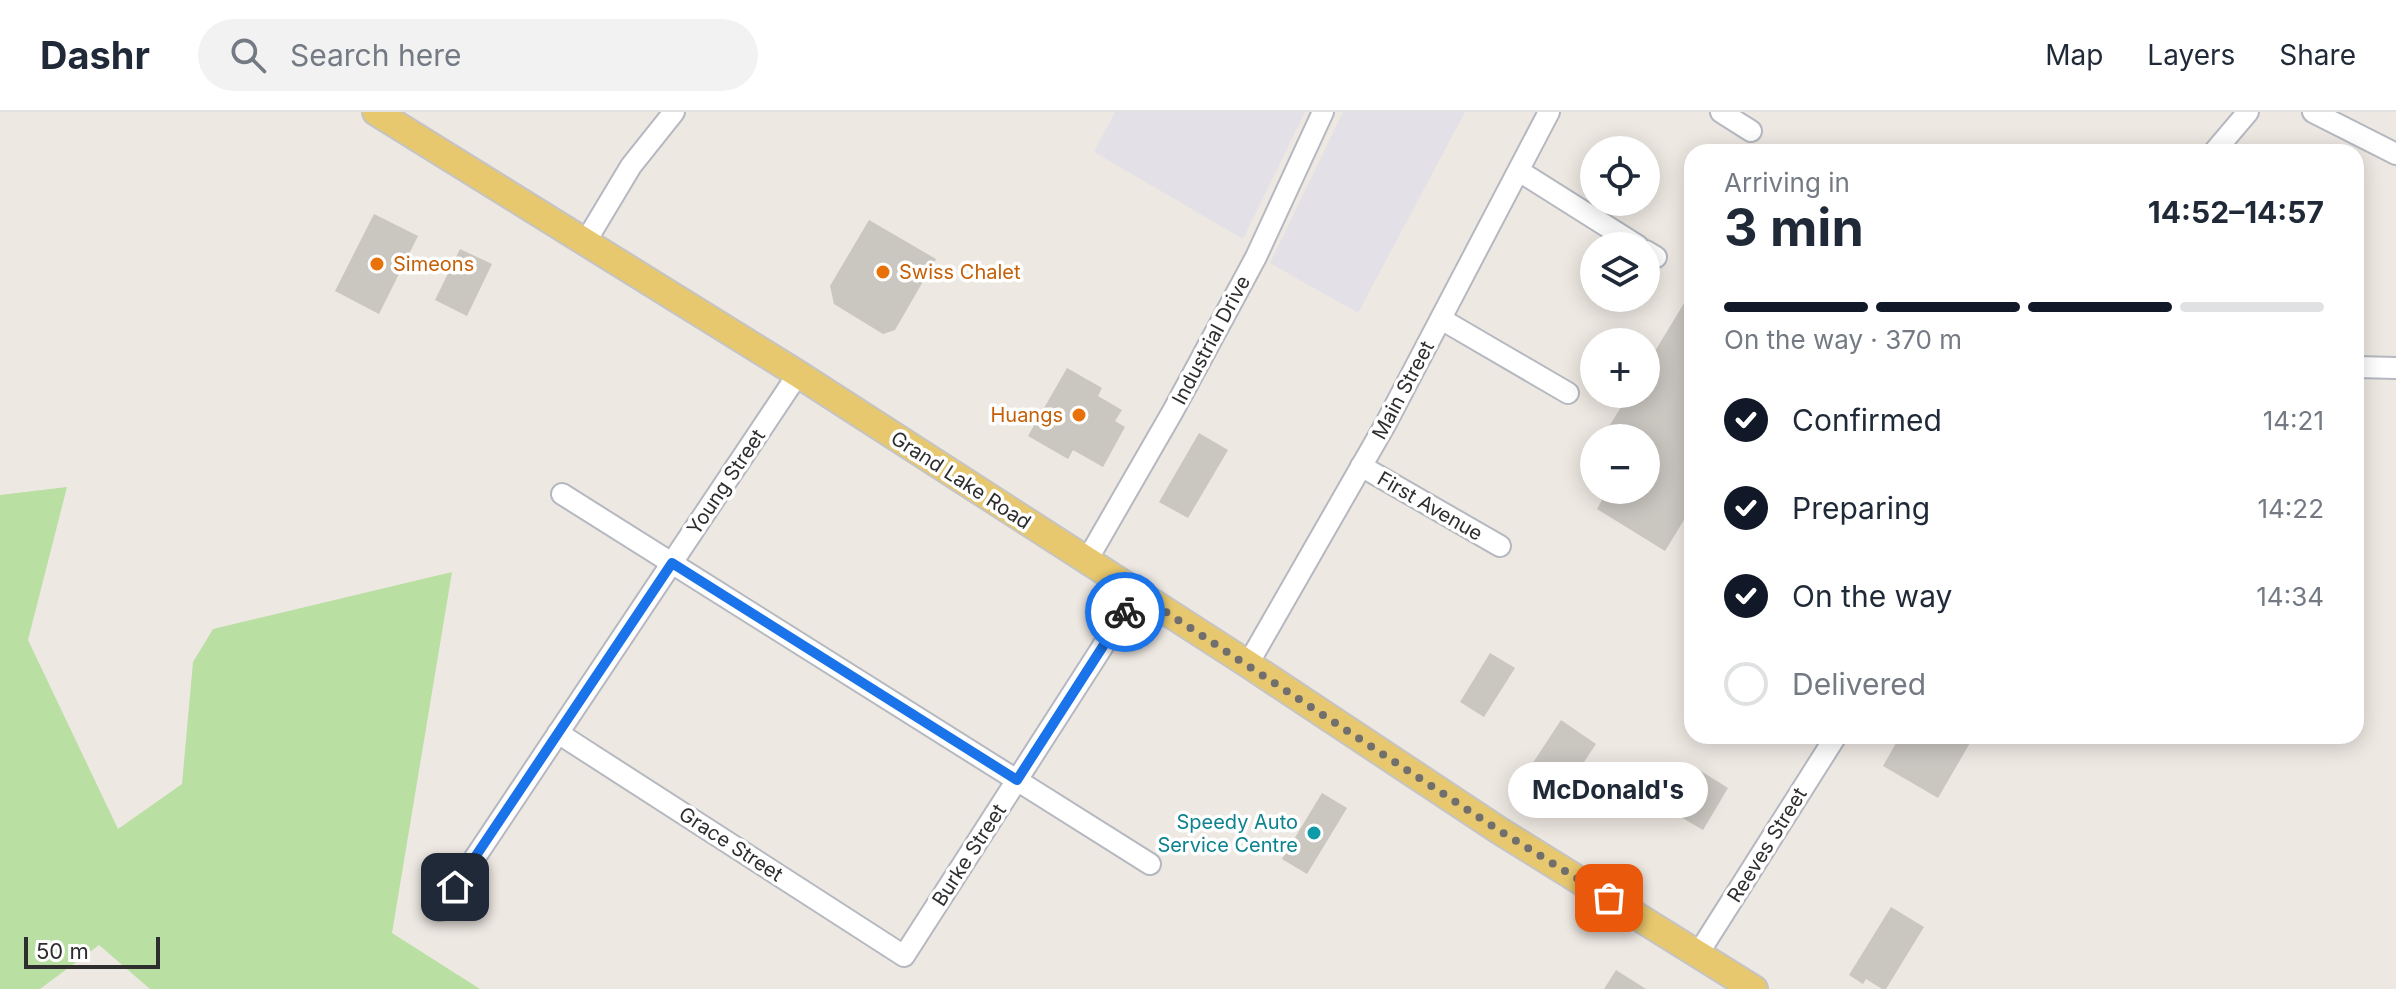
<!DOCTYPE html>
<meta charset="utf-8">
<style>
:root{--surface:#fff;--page:#f2f2f3;--text:#1f2937;--muted:#747a83;--line:#e0e1e3;--accent:#111827}
body{margin:0;font-family:Inter,sans-serif;background:var(--page);color:var(--text);height:100vh;display:flex;flex-direction:column;font-size:30px;white-space:nowrap}
*{box-sizing:border-box;margin:0}
p{font-size:26px;color:var(--muted)}
.icon{flex:none;width:44px;height:44px;fill:none;stroke:currentColor;stroke-width:2;stroke-linecap:round;stroke-linejoin:round}
.map{position:relative;flex:1;overflow:hidden}
.drawer{position:absolute;left:1684px;top:32px;width:680px;height:600px;display:flex;flex-direction:column;background:var(--surface);border-radius:24px;box-shadow:0 4px 20px #0003}
.drawer>*{flex:none}
.fabs{position:absolute;left:1580px;top:24px;display:grid;gap:16px}
.fabs a{display:grid;place-items:center;width:80px;height:80px;border-radius:50%;background:var(--surface);box-shadow:0 4px 20px #0003;font-size:40px}
.scale{position:absolute;left:24px;bottom:20px;width:136px;box-sizing:border-box;padding-left:8px;border:4px solid #2e2e2e;border-top:0;font-size:22px;line-height:28px;white-space:nowrap;color:#2e2e2e;-webkit-text-stroke:6px #fff;paint-order:stroke}
.pin{position:absolute;display:grid;place-items:center;width:68px;height:68px;color:#fff;margin:-34px;border-radius:16px;box-shadow:0 4px 12px #0006}
.courier{position:absolute;display:grid;place-items:center;width:80px;height:80px;margin:-40px;border:6px solid #1a73e8;border-radius:50%;background:#fff;color:#222;box-shadow:0 2px 10px #0007}
.bubble{position:absolute;height:56px;border-radius:28px;background:var(--surface);box-shadow:0 4px 20px #0003;font-size:26px;font-weight:700;line-height:56px;text-align:center}
.head em{font-style:normal;font-weight:700}
.head div{display:flex;flex-direction:column-reverse}
.head{display:flex;align-items:center;justify-content:space-between;height:136px;padding:0 40px}
h1{font-size:52px;font-weight:700;line-height:60px}
.bar{display:grid;grid-template-columns:repeat(4,1fr);gap:12px 8px;align-content:center;height:96px;padding:0 40px}
.bar i{height:10px;border-radius:6px;background:var(--line)}
.bar .on{background:var(--accent)}
.bar p{grid-column:span 4}
ol{padding:0 40px;list-style:none}
li{display:flex;align-items:center;gap:24px;height:88px}
li p{margin-inline-start:auto}
li .icon{padding:8px;border-radius:50%;background:var(--accent);color:#fff;stroke-width:4}
li:last-child{color:var(--muted)}
li i{width:44px;height:44px;border:4px solid var(--line);border-radius:50%}
header{display:flex;align-items:center;gap:48px;box-sizing:border-box;height:112px;padding:0 40px;background:var(--surface);border-bottom:2px solid var(--line)}
header strong{font-size:38px}
nav{display:flex;gap:44px;margin-inline-start:auto;font-size:28px}
.search{width:560px;height:72px;background:var(--page);display:flex;align-items:center;gap:20px;box-sizing:border-box;padding:0 28px;border-radius:44px;color:var(--muted);font-size:30px}
.map>svg:first-child{display:block}
.industrial{fill:#e3e1e7}
.green{fill:#b9dfa3}
.building{fill:#cac6c0}
.lines{fill:none;stroke-linecap:round;stroke-linejoin:round}
.minor-casing{stroke:#b5b8c0;stroke-width:24}
.major-casing{stroke:#c4c4c4;stroke-width:30}
.minor{stroke:#fff;stroke-width:20}
.major{stroke:#e7c86e;stroke-width:26}
.done{stroke:#716f6d;stroke-width:8;stroke-dasharray:0 14.4}
.route{stroke:#1a73e8;stroke-width:10}
.food-dot{fill:#e8710a;stroke:#fff;stroke-width:3}
.culture-dot{fill:#0f9aa8;stroke:#fff;stroke-width:3}
.labels{text-anchor:middle;stroke-width:7;stroke-linejoin:round;paint-order:stroke}
.food-label{font-size:20px;fill:#c56008;stroke:#fff;text-anchor:start}
.street-label{font-size:20px;fill:#2e2e2e;stroke:#fff}
.culture-label{font-size:20px;fill:#0d838f;stroke:#fff;text-anchor:end}
</style>
<header>
<strong>Dashr</strong>
<div class="search"><svg class="icon" aria-label="search" viewBox="0 0 24 24"><circle cx="10" cy="10" r="6"/><path d="M15 15l6 6"/></svg>Search here</div>
<nav><a>Map</a><a>Layers</a><a>Share</a></nav>
</header>
<div class="map">
<svg width="2396" height="877" viewBox="0 0 2396 877">
<rect width="100%" height="100%" fill="#eee8e2"/>
<g class="industrial">
<path d="M1115,0H1305L1243,127L1094,40Z"/>
<path d="M1343,0H1465L1358,201L1270,151Z"/>
</g>
<path class="green" d="M67,375L28,528L118,717L182,672L193,550L213,517L452,460L392,821L480,877H150L99,833L40,877H0V383Z"/>
<g class="building">
<path d="M374,102L418,124L379,202L335,179Z"/>
<path d="M869,108L936,147L895,218L883,222L834,192L830,174Z"/>
<path d="M460,137L492,152L467,204L435,188Z"/>
<path d="M1692,178V395L1665,439L1597,397L1608,378H1646V326H1602L1629,282H1646V254Z"/>
<path d="M1067,256L1102,276L1098,284L1122,298L1115,309L1125,315L1103,355L1073,338L1068,347L1028,324Z"/>
<path d="M1199,321L1228,338L1188,406L1159,390Z"/>
<path d="M1490,541L1515,556L1484,605L1460,590Z"/>
<path d="M1561,608L1596,632L1558,689L1523,666Z"/>
<path d="M1900,624H1974L1938,686L1883,654Z"/>
<path d="M1693,654L1728,676L1703,718L1667,697Z"/>
<path d="M1322,681L1347,696L1307,762L1282,747Z"/>
<path d="M1891,795L1924,815L1886,877H1882L1866,867L1863,872L1849,863Z"/>
<path d="M1616,858L1646,877H1604Z"/>
</g>
<g class="lines">
<g class="minor-casing">
<g id="minor">
<path d="M1721,0L1751,19"/>
<path d="M2313,0L2396,42"/>
<path d="M2214,40L2248,0"/>
<path d="M1519,59L1638,134"/>
<path d="M586,129L631,54L674,0"/>
<path d="M1646,139L1656,145"/>
<path d="M1441,207L1568,281"/>
<path d="M2356,255L2396,256"/>
<path d="M1361,354L1500,434"/>
<path d="M562,382L1150,752"/>
<path d="M1086,450L1173,299L1256,145L1323,0"/>
<path d="M1248,552L1385,313L1549,0"/>
<path d="M558,621L904,844L1137,481"/>
<path d="M440,798L798,262"/>
<path d="M1698,842L1836,624"/>
</g>
</g>
<g class="major-casing">
<path id="major" d="M376,0L798,262L1248,552L1500,719L1754,877"/>
</g>
<use href="#minor" class="minor"/>
<use href="#major" class="major"/>
</g>
<g class="lines">
<path class="done" d="M1125,500L1137,481L1500,719L1609,786"/>
<path class="route" d="M455,775L672,451L1017,668L1125,500"/>
</g>
<g class="food-dot">
<circle cx="377" cy="152" r="8"/>
<circle cx="883" cy="160" r="8"/>
<circle cx="1079" cy="303" r="8"/>
</g>
<circle class="culture-dot" cx="1314" cy="721" r="8"/>
<g class="labels">
<g class="food-label">
<text x="393" y="159">Simeons</text>
<text x="899" y="167">Swiss Chalet</text>
<text x="1063" y="310" text-anchor="end">Huangs</text>
</g>
<g class="street-label">
<text transform="translate(1211 228) rotate(-62)" y="7">Industrial Drive</text>
<text transform="translate(1403 278) rotate(-62)" y="7">Main Street</text>
<text transform="translate(961 368) rotate(33)" y="7">Grand Lake Road</text>
<text transform="translate(726 370) rotate(-56)" y="7">Young Street</text>
<text transform="translate(1430 394) rotate(30)" y="7">First Avenue</text>
<text transform="translate(731 732) rotate(33)" y="7">Grace Street</text>
<text transform="translate(1767 733) rotate(-58)" y="7">Reeves Street</text>
<text transform="translate(969 743) rotate(-57)" y="7">Burke Street</text>
</g>
<g class="culture-label">
<text x="1298" y="717">Speedy Auto<tspan x="1298" dy="23">Service Centre</tspan></text>
</g>
</g>
</svg>
<div class="fabs">
<a><svg class="icon" aria-label="locate" viewBox="0 0 24 24"><circle cx="12" cy="12" r="6"/><path d="M12 2v4M12 18v4M2 12h4M18 12h4"/></svg></a>
<a><svg class="icon" aria-label="layers" viewBox="0 0 24 24"><path d="M12 4l9 5-9 5-9-5zM3 14l9 5 9-5"/></svg></a>
<a>+</a>
<a>−</a>
</div>
<div class="scale">50 m</div>
<div class="pin" style="left:1609px;top:786px;background:#ea580c"><svg class="icon" aria-label="bag" viewBox="0 0 24 24"><path d="M5 8h14l-1 12H6zM9 8a3 3 0 0 1 6 0"/></svg></div>
<div class="pin" style="left:455px;top:775px;background:#1f2937"><svg class="icon" aria-label="home" viewBox="0 0 24 24"><path d="M3 11l9-7 9 7M6 9v11h12V9"/></svg></div>
<div class="courier" style="left:1125px;top:500px"><svg class="icon" aria-label="bike" viewBox="0 0 24 24"><circle cx="6" cy="16" r="4"/><circle cx="18" cy="16" r="4"/><path d="M6 16l4-8h5l3 8M10 8l3 8H6M13 5h3"/></svg></div>
<div class="bubble" style="left:1508px;top:650px;width:200px">McDonald's</div>
<section class="drawer">
<div class="head"><div><h1>3 min</h1><p>Arriving in</p></div><em>14:52–14:57</em></div>
<div class="bar"><i class="on"></i><i class="on"></i><i class="on"></i><i></i><p>On the way · 370 m</p></div>
<ol>
<li><svg class="icon" aria-label="check" viewBox="0 0 24 24"><path d="M5 12l5 5 9-10"/></svg>Confirmed<p>14:21</p></li>
<li><svg class="icon" aria-label="check" viewBox="0 0 24 24"><path d="M5 12l5 5 9-10"/></svg>Preparing<p>14:22</p></li>
<li><svg class="icon" aria-label="check" viewBox="0 0 24 24"><path d="M5 12l5 5 9-10"/></svg>On the way<p>14:34</p></li>
<li><i></i>Delivered</li>
</ol>
</section>
</div>
